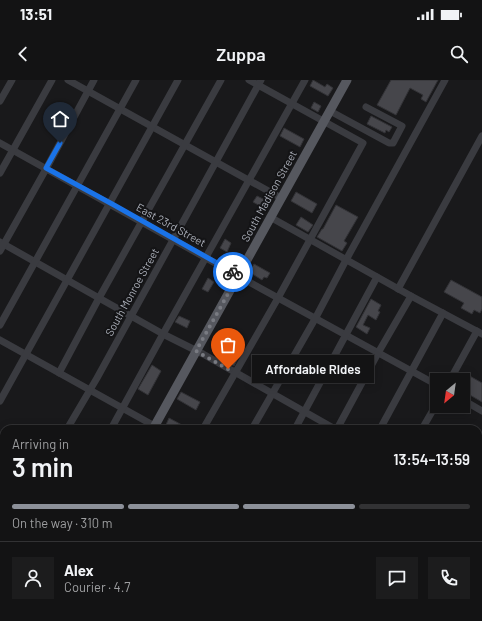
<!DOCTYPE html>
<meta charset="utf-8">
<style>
:root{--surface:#131314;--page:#1c1c1d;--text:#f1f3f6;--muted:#9d9ea0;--line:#323234;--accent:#8c9099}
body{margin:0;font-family:Barlow,sans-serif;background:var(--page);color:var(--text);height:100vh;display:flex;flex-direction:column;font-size:15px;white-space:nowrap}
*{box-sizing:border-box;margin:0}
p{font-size:13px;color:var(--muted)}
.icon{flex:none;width:22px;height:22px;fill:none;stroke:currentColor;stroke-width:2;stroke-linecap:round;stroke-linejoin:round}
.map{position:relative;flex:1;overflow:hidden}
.panel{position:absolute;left:0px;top:345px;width:482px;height:196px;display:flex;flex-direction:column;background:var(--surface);border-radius:12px 12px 0 0;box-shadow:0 2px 10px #0003,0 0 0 1px var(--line)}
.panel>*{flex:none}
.needle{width:26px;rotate:209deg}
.controls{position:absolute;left:430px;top:293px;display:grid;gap:8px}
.controls a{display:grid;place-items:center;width:40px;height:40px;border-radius:0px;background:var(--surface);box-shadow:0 2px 10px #0003,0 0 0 1px var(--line);font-size:20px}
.pin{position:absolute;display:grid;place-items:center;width:34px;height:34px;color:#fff;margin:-41px -17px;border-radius:50% 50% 50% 0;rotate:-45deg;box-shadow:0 0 4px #0007}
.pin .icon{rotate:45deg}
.courier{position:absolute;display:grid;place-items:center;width:40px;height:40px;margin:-20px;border:3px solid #1a73e8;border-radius:50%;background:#fff;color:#222;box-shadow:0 1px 5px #0007}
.bubble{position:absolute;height:28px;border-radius:0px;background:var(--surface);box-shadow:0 2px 10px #0003,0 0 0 1px var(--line);font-size:13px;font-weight:600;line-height:28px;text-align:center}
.overview em{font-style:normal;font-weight:600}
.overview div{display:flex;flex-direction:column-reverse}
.overview{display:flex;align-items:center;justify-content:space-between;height:68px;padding:0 12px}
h1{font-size:26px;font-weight:600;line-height:30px}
.bar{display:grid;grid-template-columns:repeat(4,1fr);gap:6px 4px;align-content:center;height:48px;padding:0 12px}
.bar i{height:5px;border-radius:3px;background:var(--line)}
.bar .selected{background:var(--accent)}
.bar p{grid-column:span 4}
.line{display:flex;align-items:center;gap:10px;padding:0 12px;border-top:1px solid var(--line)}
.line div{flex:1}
.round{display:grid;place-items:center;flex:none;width:42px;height:42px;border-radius:0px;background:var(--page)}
.status{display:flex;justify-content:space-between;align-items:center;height:28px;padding:0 20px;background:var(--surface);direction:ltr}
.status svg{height:11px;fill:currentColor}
header{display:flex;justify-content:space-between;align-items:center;height:52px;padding:0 12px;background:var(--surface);font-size:18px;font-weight:600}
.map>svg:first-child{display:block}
.building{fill:#46464b;stroke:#333337}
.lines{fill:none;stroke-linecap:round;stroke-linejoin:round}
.minor{stroke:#3a3b40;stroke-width:7}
.major{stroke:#56585f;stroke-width:9}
.rail{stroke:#515359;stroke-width:1.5;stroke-dasharray:5 4;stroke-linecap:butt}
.done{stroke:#797b82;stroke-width:4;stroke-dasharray:0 7.2}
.route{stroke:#1a73e8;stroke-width:5}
.labels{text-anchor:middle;stroke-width:4;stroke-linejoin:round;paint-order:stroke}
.street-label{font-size:11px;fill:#acb0ba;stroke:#141416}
</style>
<div class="status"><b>13:51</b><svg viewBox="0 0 49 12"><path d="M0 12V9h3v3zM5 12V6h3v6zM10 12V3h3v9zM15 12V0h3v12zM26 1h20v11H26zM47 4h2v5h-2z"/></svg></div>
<header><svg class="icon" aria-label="back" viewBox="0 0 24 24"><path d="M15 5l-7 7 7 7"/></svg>Zuppa<svg class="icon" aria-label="search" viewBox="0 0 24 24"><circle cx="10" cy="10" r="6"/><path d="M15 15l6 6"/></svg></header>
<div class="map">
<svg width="482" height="541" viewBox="0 0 482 541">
<rect width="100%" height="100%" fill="#19191b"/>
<g class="building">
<path d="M313,0L325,7L327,4L333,8L328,16L310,6Z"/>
<path d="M391,0H438L426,22L421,19L423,15L410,8L396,35L377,25Z"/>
<path d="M314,22L321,26L318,32L311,28Z"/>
<path d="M371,36L392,47L389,52L386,50L385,53L367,44Z"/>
<path d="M284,48L304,59L300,67L280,56Z"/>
<path d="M296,112L317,124L312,133L291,121Z"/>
<path d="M257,116L265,120L262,127L253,122Z"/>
<path d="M336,125L358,137L344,161L347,163L342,171L317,157L322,149H323Z"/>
<path d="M301,137L313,145L308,152L296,145Z"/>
<path d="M225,159L231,163L227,172L220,168Z"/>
<path d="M254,184L270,193L267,198L264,197L262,200L249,192Z"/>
<path d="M208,198L214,202L208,212L202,209Z"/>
<path d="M451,200L482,217V229L480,233L474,230L472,234L461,228L464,223L444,212Z"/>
<path d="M371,219L381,225L378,231L380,232L376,240L368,235L363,245L370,248L367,254L356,247Z"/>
<path d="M179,236L190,241L187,248L175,242Z"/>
<path d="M232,262L243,268L234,286L223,280Z"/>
<path d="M152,285L161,291L148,315L138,309Z"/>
<path d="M468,295L482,303V322L463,311V304Z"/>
<path d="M181,312L200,322L196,330L177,319Z"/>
<path d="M169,338L182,345L179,349H169L165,347Z"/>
<path d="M0,354L4,356V404L0,411Z"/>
<path d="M478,398L482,400V416L478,414Z"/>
<path d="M4,429V449L0,447V436Z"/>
<path d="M478,466L482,468V499L478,497Z"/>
<path d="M195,537H216L214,541H203Z"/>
<path d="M239,537H303L311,541H237Z"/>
</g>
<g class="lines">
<g class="minor">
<path d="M68,0L281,118"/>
<path d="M0,21L12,0"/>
<path d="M330,31L389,63H393L402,46L366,27"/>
<path d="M0,63L233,193L238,196L437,305"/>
<path d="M0,93L52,0"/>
<path d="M270,137L411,216L482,254"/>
<path d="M0,162L99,218L163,254L203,274L335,349"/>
<path d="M0,171L46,89L94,0"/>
<path d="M398,209L482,56"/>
<path d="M0,245L136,0"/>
<path d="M0,260L160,349"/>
<path d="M59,293L99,218L221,0"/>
<path d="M450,300L477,251"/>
<path d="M463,320L482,331"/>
<path d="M0,321L178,0"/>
<path d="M67,349L97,298L261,0"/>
<path d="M111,349L163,254L305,0"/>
<path d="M203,349L278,218L363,63L249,0"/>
<path d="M252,349L315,239L346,180L445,0"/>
<path d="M295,349L377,197"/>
<path d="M337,349L378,273L411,216"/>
<path d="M380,349L443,233"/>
<path d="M422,349L437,323"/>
<path d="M478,428L482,430"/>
<path d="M4,462L1,468L4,472"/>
<path d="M478,528L482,530"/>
<path d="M58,537L65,541"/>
<path d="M316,537L323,541"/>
<path d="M230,541L232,537"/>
<path d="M353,541L355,537"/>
<path d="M432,541L434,537"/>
</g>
<g class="major">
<path d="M153,349L347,0"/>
<path d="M478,373L482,366"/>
<path d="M47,541L49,537"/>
<path d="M389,541L391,537"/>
</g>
<g class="rail">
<path d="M0,485L4,486"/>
<path d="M158,537L165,541"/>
</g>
</g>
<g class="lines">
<path class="done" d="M228,289L196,271L238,196L233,192"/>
<path class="route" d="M60,63L46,88L114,125L233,192"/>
</g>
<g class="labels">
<g class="street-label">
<text transform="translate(269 116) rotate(-61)" y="4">South Madison Street</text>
<text transform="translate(171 145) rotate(29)" y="4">East 23rd Street</text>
<text transform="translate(132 212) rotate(-61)" y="4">South Monroe Street</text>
</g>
</g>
</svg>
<div class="controls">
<a><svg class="needle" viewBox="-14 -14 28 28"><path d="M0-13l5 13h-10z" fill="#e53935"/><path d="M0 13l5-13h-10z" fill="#9d9ea0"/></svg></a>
</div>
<div class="pin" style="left:228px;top:289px;background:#ea580c"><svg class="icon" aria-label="bag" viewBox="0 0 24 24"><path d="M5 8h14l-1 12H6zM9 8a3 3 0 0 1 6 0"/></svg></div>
<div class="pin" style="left:60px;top:63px;background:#1f2937"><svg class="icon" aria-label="home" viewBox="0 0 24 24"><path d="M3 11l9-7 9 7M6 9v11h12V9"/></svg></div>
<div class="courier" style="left:233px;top:192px"><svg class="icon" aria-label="bike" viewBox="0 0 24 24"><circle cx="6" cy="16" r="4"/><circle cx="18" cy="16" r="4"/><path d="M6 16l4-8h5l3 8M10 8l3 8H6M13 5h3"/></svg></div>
<div class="bubble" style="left:252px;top:275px;width:122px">Affordable Rides</div>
<section class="panel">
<div class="overview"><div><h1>3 min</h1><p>Arriving in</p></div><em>13:54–13:59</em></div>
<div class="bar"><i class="selected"></i><i class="selected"></i><i class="selected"></i><i></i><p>On the way · 310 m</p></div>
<div class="line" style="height:72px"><a class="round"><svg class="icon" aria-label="person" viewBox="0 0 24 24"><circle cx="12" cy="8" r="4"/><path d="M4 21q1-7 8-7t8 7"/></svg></a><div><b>Alex</b><p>Courier · 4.7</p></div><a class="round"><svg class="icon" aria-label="chat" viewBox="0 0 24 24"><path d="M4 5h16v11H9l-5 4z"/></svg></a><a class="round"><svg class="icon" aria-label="phone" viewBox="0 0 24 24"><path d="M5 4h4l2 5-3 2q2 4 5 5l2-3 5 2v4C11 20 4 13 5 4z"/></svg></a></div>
</section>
</div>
